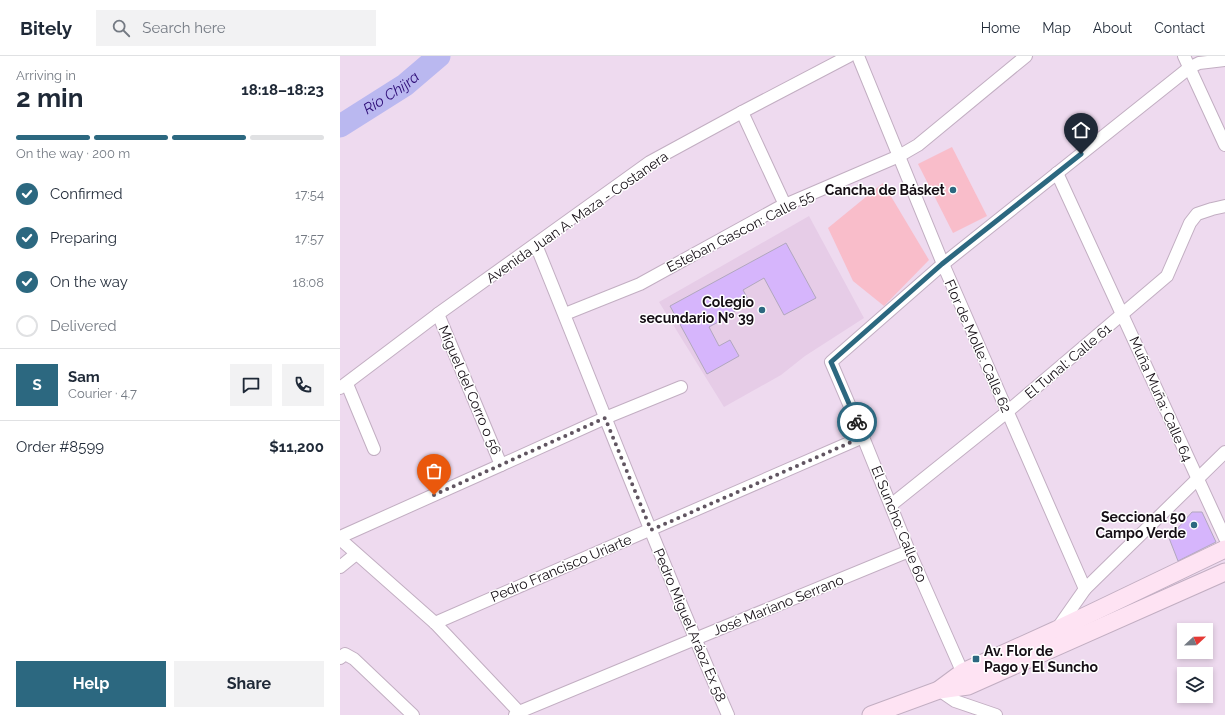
<!DOCTYPE html>
<meta charset="utf-8">
<style>
:root{--surface:#fff;--page:#f2f2f3;--text:#1f2937;--muted:#747a83;--line:#e0e1e3;--accent:#2c6880}
body{margin:0;font-family:Raleway,sans-serif;background:var(--page);color:var(--text);height:100vh;display:flex;flex-direction:column;font-size:15px;white-space:nowrap}
*{box-sizing:border-box;margin:0}
p{font-size:13px;color:var(--muted)}
.icon{flex:none;width:22px;height:22px;fill:none;stroke:currentColor;stroke-width:2;stroke-linecap:round;stroke-linejoin:round}
.map{position:relative;flex:1;overflow:hidden}
.side{display:flex;flex-direction:column;background:var(--surface);width:340px}
.side>*{flex:none}
.needle{width:26px;rotate:68deg}
.controls{position:absolute;left:837px;top:567px;display:grid;gap:8px}
.controls a{display:grid;place-items:center;width:36px;height:36px;border-radius:0px;background:var(--surface);box-shadow:0 2px 6px #0003;font-size:20px}
.pin{position:absolute;display:grid;place-items:center;width:34px;height:34px;color:#fff;margin:-41px -17px;border-radius:50% 50% 50% 0;rotate:-45deg;box-shadow:0 0 4px #0007}
.pin .icon{rotate:45deg}
.courier{position:absolute;display:grid;place-items:center;width:40px;height:40px;margin:-20px;border:3px solid #2c6880;border-radius:50%;background:#fff;color:#222;box-shadow:0 1px 5px #0007}
.summary em{font-style:normal;font-weight:700}
.summary div{display:flex;flex-direction:column-reverse}
.summary{display:flex;align-items:center;justify-content:space-between;height:68px;padding:0 16px}
h1{font-size:26px;font-weight:700;line-height:30px}
.bar{display:grid;grid-template-columns:repeat(4,1fr);gap:6px 4px;align-content:center;height:48px;padding:0 16px}
.bar i{height:5px;border-radius:3px;background:var(--line)}
.bar .current{background:var(--accent)}
.bar p{grid-column:span 4}
.line{display:flex;align-items:center;gap:10px;padding:0 16px;border-top:1px solid var(--line)}
.line div{flex:1}
.round{display:grid;place-items:center;flex:none;width:42px;height:42px;border-radius:0px;background:var(--page)}
ol{padding:0 16px;list-style:none}
li{display:flex;align-items:center;gap:12px;height:44px}
li p{margin-inline-start:auto}
li .icon{padding:4px;border-radius:50%;background:var(--accent);color:#fff;stroke-width:4}
li:last-child{color:var(--muted)}
li i{width:22px;height:22px;border:2px solid var(--line);border-radius:50%}
.action{display:flex;gap:8px;margin-top:auto;padding:8px 16px}
.action a{flex:1;height:46px;border-radius:0px;background:var(--accent);color:#fff;font-size:16px;font-weight:700;line-height:46px;text-align:center}
.action a+a{background:var(--page);color:var(--text)}
header{display:flex;align-items:center;gap:24px;box-sizing:border-box;height:56px;padding:0 20px;background:var(--surface);border-bottom:1px solid var(--line)}
header strong{font-size:19px}
nav{display:flex;gap:22px;margin-inline-start:auto;font-size:14px}
.search{width:280px;height:36px;background:var(--page);display:flex;align-items:center;gap:10px;box-sizing:border-box;padding:0 14px;border-radius:0px;color:var(--muted);font-size:15px}
main{display:flex;flex:1;min-height:0}
.map>svg:first-child{display:block}
.built{fill:#e6cce7}
.green{fill:#f9bdca}
.lines{fill:none;stroke-linecap:round;stroke-linejoin:round}
.river{stroke:#bab8f0;stroke-width:23}
.building{fill:#d6b5fc;stroke:#b1a7be}
.street-casing{stroke:#c2aec2;stroke-width:14}
.secondary-casing{stroke:#c2aec2;stroke-width:19}
.street{stroke:#fff;stroke-width:12}
.secondary{stroke:#fee3f3;stroke-width:17}
.done{stroke:#615561;stroke-width:4;stroke-dasharray:0 7.2}
.route{stroke:#2c6880;stroke-width:5}
.poi-dot{fill:#2c6880;stroke:#fff;stroke-width:1.5}
.labels{text-anchor:middle;stroke-width:3;stroke-linejoin:round;paint-order:stroke}
.poi-label{font-size:14px;font-weight:bold;fill:#150e15;stroke:#fff;text-anchor:end}
.street-label{font-size:14px;fill:#150e15;stroke:#fff}
.water-label{font-size:15px;font-style:italic;fill:#2f0e78;stroke:#fff}
</style>
<header>
<strong>Bitely</strong>
<div class="search"><svg class="icon" aria-label="search" viewBox="0 0 24 24"><circle cx="10" cy="10" r="6"/><path d="M15 15l6 6"/></svg>Search here</div>
<nav><a>Home</a><a>Map</a><a>About</a><a>Contact</a></nav>
</header>
<main>
<section class="side">
<div class="summary"><div><h1>2 min</h1><p>Arriving in</p></div><em>18:18–18:23</em></div>
<div class="bar"><i class="current"></i><i class="current"></i><i class="current"></i><i></i><p>On the way · 200 m</p></div>
<ol>
<li><svg class="icon" aria-label="check" viewBox="0 0 24 24"><path d="M5 12l5 5 9-10"/></svg>Confirmed<p>17:54</p></li>
<li><svg class="icon" aria-label="check" viewBox="0 0 24 24"><path d="M5 12l5 5 9-10"/></svg>Preparing<p>17:57</p></li>
<li><svg class="icon" aria-label="check" viewBox="0 0 24 24"><path d="M5 12l5 5 9-10"/></svg>On the way<p>18:08</p></li>
<li><i></i>Delivered</li>
</ol>
<div class="line" style="height:72px"><b class="round" style="background:var(--accent);color:#fff">S</b><div><b>Sam</b><p>Courier · 4.7</p></div><a class="round"><svg class="icon" aria-label="chat" viewBox="0 0 24 24"><path d="M4 5h16v11H9l-5 4z"/></svg></a><a class="round"><svg class="icon" aria-label="phone" viewBox="0 0 24 24"><path d="M5 4h4l2 5-3 2q2 4 5 5l2-3 5 2v4C11 20 4 13 5 4z"/></svg></a></div>
<div class="line" style="height:52px"><div>Order #8599</div><b>$11,200</b></div>
<div class="action"><a>Help</a><a>Share</a></div>
</section>
<div class="map">
<svg width="885" height="659" viewBox="0 0 885 659">
<rect width="100%" height="100%" fill="#eedaef"/>
<path class="built" d="M469,160L524,262L465,300L441,319L384,351L319,246Z"/>
<g class="green">
<path d="M612,91L647,160L613,177L578,108Z"/>
<path d="M543,127L589,204L544,250L513,225L488,172Z"/>
</g>
<g class="lines">
<path class="river" id="s1" d="M0,70L65,29L99,0"/>
</g>
<g class="building">
<path d="M446,187L476,242L444,259L424,222L403,234L410,247L381,263L382,264L369,271L379,290L390,284L399,300L367,318L330,250Z"/>
<path d="M852,456H862L876,486L838,505L829,482Z"/>
</g>
<g class="lines">
<g class="street-casing">
<g id="street">
<path d="M518,0L603,208L745,533"/>
<path d="M844,0L885,89"/>
<path d="M402,56L445,149"/>
<path d="M717,117L885,482"/>
<path d="M196,189C260,346 320,504 388,659"/>
<path d="M98,258L161,409"/>
<path d="M225,258L300,228L438,152L559,100L578,89L686,0"/>
<path d="M7,328L34,393"/>
<path d="M0,332L98,258L310,106L402,56L509,0"/>
<path d="M551,449L667,356L827,220L850,167L857,158L872,153L885,150"/>
<path d="M0,481L161,409L265,362L341,331"/>
<path d="M0,483L95,567L179,656L180,659"/>
<path d="M0,511L16,498"/>
<path d="M95,567L523,381"/>
<path d="M717,573L745,533L885,396"/>
<path d="M0,602L5,598L14,603L73,659"/>
<path d="M625,622L569,495L523,381L491,306L603,208L849,12L859,7L885,4"/>
<path d="M599,634L615,645L656,659"/>
<path d="M175,659L179,656L355,583L569,495"/>
</g>
</g>
<g class="secondary-casing">
<g id="secondary">
<path d="M600,633L623,616L716,574L885,493"/>
<path d="M531,659L599,634L628,630L885,516"/>
</g>
</g>
<use href="#street" class="street"/>
<use href="#secondary" class="secondary"/>
</g>
<g class="lines">
<path class="done" d="M94,439L265,362L311,474L523,381L517,366"/>
<path class="route" d="M517,366L491,306L602,208L741,98"/>
</g>
<g class="poi-dot">
<circle cx="613" cy="134" r="4"/>
<circle cx="422" cy="254" r="4"/>
<circle cx="854" cy="469" r="4"/>
<rect x="632" y="599" width="8" height="8" rx="2"/>
</g>
<g class="labels">
<g class="poi-label">
<text x="605" y="139">Cancha de Básket</text>
<text x="414" y="251">Colegio<tspan x="414" dy="16">secundario Nº 39</tspan></text>
<text x="846" y="466">Seccional 50<tspan x="846" dy="16">Campo Verde</tspan></text>
<text x="644" y="600" text-anchor="start">Av. Flor de<tspan x="644" dy="16">Pago y El Suncho</tspan></text>
</g>
<g class="street-label">
<text transform="translate(237 161) rotate(-35)" y="5">Avenida Juan A. Maza - Costanera</text>
<text transform="translate(400 175) rotate(-27)" y="5">Esteban Gascon: Calle 55</text>
<text transform="translate(638 290) rotate(66)" y="5">Flor de Molle: Calle 62</text>
<text transform="translate(728 305) rotate(-40)" y="5">El Tunal: Calle 61</text>
<text transform="translate(130 334) rotate(67)" y="5">Miguel del Corro o 56</text>
<text transform="translate(821 343) rotate(66)" y="5">Muña Muña: Calle 64</text>
<text transform="translate(559 468) rotate(68)" y="5">El Suncho: Calle 60</text>
<text transform="translate(221 512) rotate(-23)" y="5">Pedro Francisco Uriarte</text>
<text transform="translate(438 549) rotate(-22)" y="5">José Mariano Serrano</text>
<text transform="translate(350 569) rotate(67)" y="5">Pedro Miguel Aráoz Ex 58</text>
</g>
<g class="water-label">
<text dy="5" stroke="none"><textPath href="#s1" startOffset="61">Río Chijra</textPath></text>
</g>
</g>
</svg>
<div class="controls">
<a><svg class="needle" viewBox="-14 -14 28 28"><path d="M0-13l5 13h-10z" fill="#e53935"/><path d="M0 13l5-13h-10z" fill="#747a83"/></svg></a>
<a><svg class="icon" aria-label="layers" viewBox="0 0 24 24"><path d="M12 4l9 5-9 5-9-5zM3 14l9 5 9-5"/></svg></a>
</div>
<div class="pin" style="left:94px;top:439px;background:#ea580c"><svg class="icon" aria-label="bag" viewBox="0 0 24 24"><path d="M5 8h14l-1 12H6zM9 8a3 3 0 0 1 6 0"/></svg></div>
<div class="pin" style="left:741px;top:98px;background:#1f2937"><svg class="icon" aria-label="home" viewBox="0 0 24 24"><path d="M3 11l9-7 9 7M6 9v11h12V9"/></svg></div>
<div class="courier" style="left:517px;top:366px"><svg class="icon" aria-label="bike" viewBox="0 0 24 24"><circle cx="6" cy="16" r="4"/><circle cx="18" cy="16" r="4"/><path d="M6 16l4-8h5l3 8M10 8l3 8H6M13 5h3"/></svg></div>
</div>
</main>
